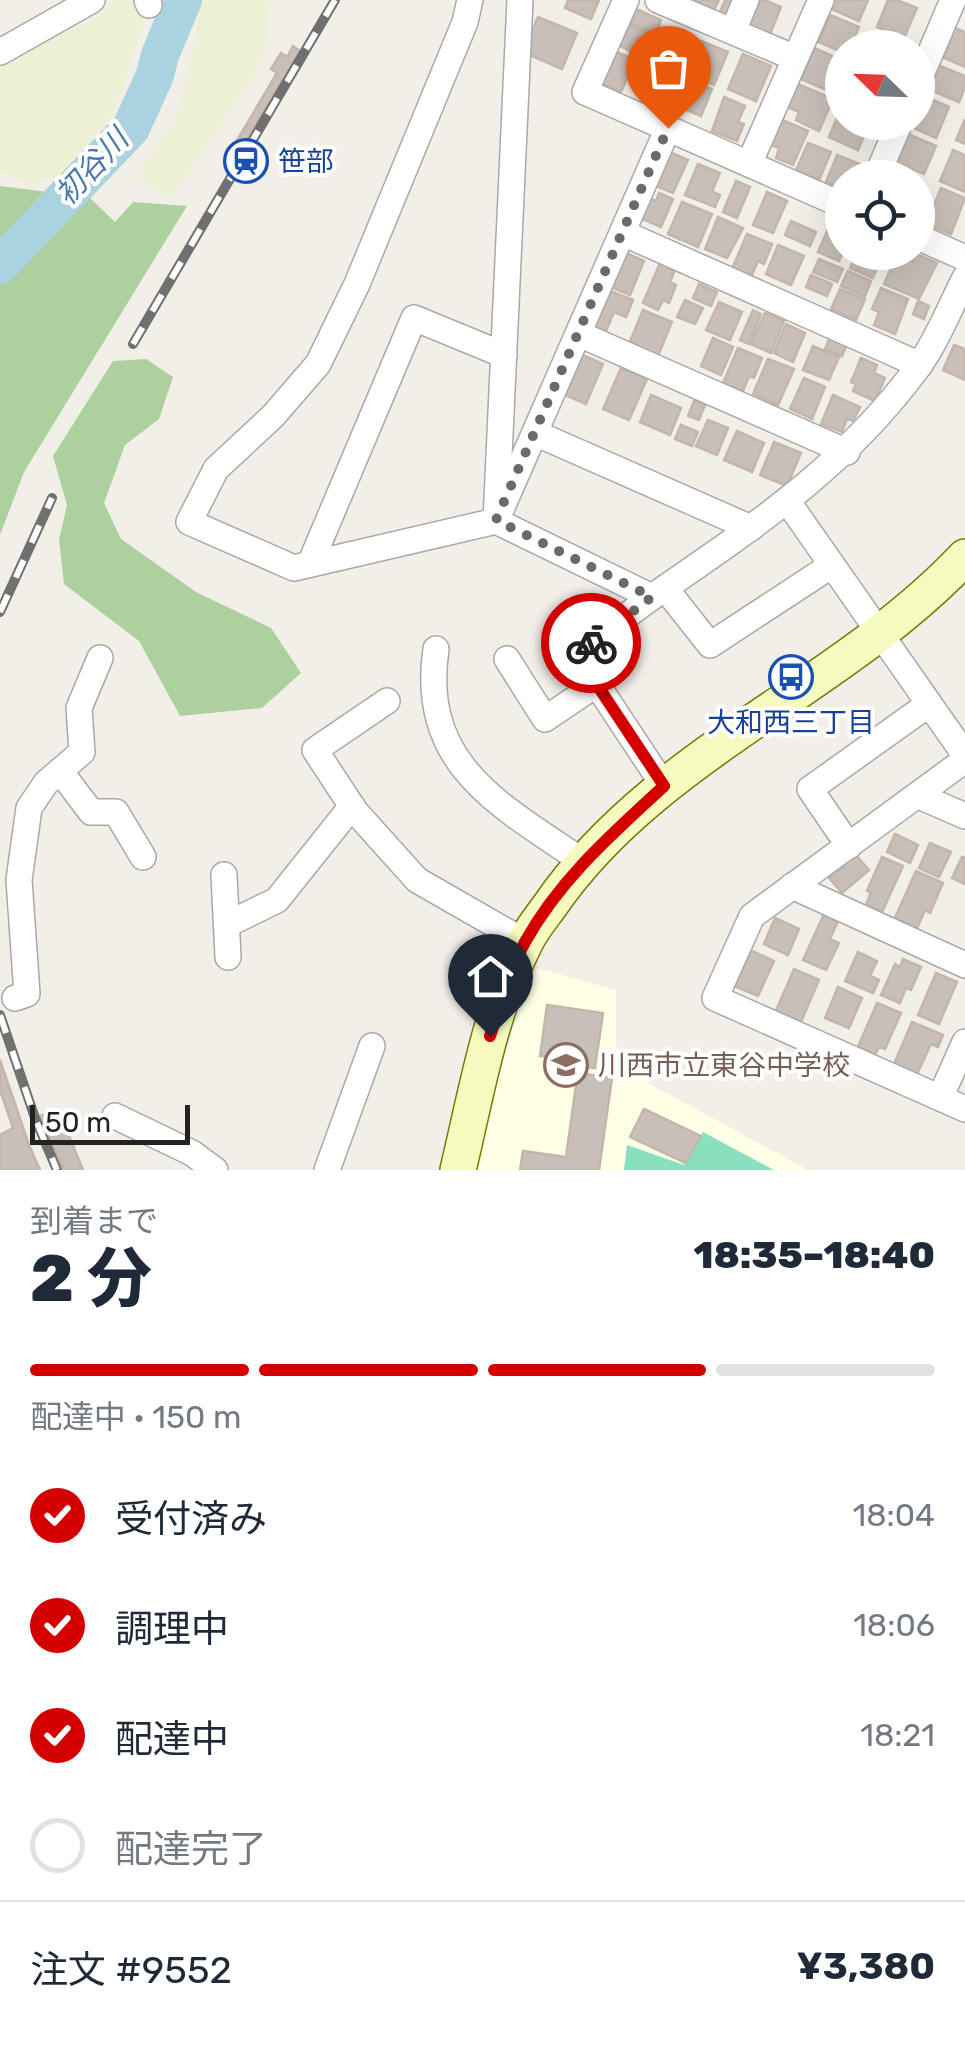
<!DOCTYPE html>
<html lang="ja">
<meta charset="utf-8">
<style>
:root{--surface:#fff;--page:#f2f2f3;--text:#1f2937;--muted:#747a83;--line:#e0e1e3;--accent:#d40000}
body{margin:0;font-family:Rubik,"Noto Sans JP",sans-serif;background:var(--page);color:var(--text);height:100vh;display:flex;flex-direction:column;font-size:38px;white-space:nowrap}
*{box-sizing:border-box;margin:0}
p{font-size:32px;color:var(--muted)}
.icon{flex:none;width:55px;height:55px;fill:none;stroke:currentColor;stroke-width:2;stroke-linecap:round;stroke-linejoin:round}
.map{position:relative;height:1170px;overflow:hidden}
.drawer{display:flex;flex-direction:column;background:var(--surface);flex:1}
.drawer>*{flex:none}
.needle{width:65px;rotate:293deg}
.controls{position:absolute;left:825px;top:30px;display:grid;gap:20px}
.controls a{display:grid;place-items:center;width:110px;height:110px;border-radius:50%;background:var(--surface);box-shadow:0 10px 40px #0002;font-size:50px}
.scale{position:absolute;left:30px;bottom:25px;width:160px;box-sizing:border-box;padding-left:10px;border:5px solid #222;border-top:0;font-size:28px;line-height:35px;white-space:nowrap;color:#222;-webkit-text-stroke:8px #fff;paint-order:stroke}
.pin{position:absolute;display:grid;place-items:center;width:85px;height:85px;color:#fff;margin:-102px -42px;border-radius:50% 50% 50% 0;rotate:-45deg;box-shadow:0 0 10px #0007}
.pin .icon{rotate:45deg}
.courier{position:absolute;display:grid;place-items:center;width:100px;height:100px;margin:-50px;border:8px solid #d40000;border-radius:50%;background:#fff;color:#222;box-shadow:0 2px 12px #0007}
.summary em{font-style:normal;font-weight:800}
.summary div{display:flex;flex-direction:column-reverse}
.summary{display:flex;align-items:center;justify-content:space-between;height:170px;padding:0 30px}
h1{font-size:65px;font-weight:800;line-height:75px}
.bar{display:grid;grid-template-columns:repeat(4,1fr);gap:15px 10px;align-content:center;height:120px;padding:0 30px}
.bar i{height:12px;border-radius:8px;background:var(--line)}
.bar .selected{background:var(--accent)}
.bar p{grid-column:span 4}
.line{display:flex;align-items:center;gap:25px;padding:0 30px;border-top:2px solid var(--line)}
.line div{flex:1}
ol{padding:0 30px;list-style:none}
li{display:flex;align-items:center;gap:30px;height:110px}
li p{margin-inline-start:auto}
li .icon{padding:10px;border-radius:50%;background:var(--accent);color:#fff;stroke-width:4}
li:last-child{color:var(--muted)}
li i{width:55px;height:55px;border:5px solid var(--line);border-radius:50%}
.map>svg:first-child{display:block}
.education{fill:#ffffe5}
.farmland{fill:#eef0d5}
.forest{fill:#add19e}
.pitch{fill:#88e0be}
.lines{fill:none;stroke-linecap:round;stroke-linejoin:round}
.river{stroke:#aad3df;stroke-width:38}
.building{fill:#c7bfb8;stroke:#c4b6ab;stroke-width:2.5}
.street-casing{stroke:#a9a9a9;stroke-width:28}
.secondary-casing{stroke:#707d05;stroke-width:38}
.street{stroke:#fff;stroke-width:25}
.secondary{stroke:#f7fabf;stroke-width:35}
.rail-casing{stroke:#707070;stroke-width:10}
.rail{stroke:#fff;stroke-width:6;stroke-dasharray:19;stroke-linecap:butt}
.done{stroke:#6b6a68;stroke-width:10;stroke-dasharray:0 18}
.route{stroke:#d40000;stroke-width:12}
.labels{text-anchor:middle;stroke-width:8;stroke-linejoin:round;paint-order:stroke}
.transit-label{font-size:28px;fill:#164399;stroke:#fff;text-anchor:start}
.education-label{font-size:28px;fill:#785e54;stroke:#fff;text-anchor:start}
.water-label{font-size:30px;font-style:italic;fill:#4a7aab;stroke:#fff}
</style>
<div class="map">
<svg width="965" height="1170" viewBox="0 0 965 1170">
<rect width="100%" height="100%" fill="#f2efe9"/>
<path class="education" d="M537,968L616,990V1046L650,1084L808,1170H469L473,1132Z"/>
<g class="farmland">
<path d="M112,0H140L147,14L114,112L62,174L31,186L0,170V62L12,53L98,18Z"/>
<path d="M201,0H270L268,35L261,64L171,198L135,178L175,120L194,44Z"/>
</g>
<g class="forest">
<path d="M0,186L89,197L115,222L133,202L187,206L24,472L0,535Z"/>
<path d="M146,359L173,377L159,419L125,445L104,503L121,539L196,592L271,628L301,673L262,708L180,716L139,641L64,584L59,540L67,505L53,456L113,361Z"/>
</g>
<path class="pitch" d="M703,1132L774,1170H624L627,1145L684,1165Z"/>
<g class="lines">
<path class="river" d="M0,265L131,128L155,75L160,55L183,0"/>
</g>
<g class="building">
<path d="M568,0H599L591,19L565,8Z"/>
<path d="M690,0H719L714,10Z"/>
<path d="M725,0H741L733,18L720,12Z"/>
<path d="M752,0H765L781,7L770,34L743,23Z"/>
<path d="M830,0H868L859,21L827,7Z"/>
<path d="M888,0H897L917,8L904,38L877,27Z"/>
<path d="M636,9L661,20L656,34L630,23Z"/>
<path d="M830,15L859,27L850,48H842V52L819,42Z"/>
<path d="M538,17L577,33L562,69L523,52Z"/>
<path d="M624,23L652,35L643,56L615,44Z"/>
<path d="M955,28L965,32V67L942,57Z"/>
<path d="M667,29L693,40L685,59L679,56L675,67L654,58Z"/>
<path d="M875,32L903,44L902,48H869Z"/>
<path d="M701,41L728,52L714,85L687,73Z"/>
<path d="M293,46L300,51L243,146L236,142L277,73L271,69L281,53L287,57Z"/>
<path d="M814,48L842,60L829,91L801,79Z"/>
<path d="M612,50L635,60L621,92L599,82Z"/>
<path d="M743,54L771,66L756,101L728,89Z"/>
<path d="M652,63L677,74L663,96L642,87Z"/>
<path d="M938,65L965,76V87L959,102L928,89Z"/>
<path d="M685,78L712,89L701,116L673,104Z"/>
<path d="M793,82L833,99L819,131L796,120L799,112L783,105Z"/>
<path d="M922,95L949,107L936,138L909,126L911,122H918V106Z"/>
<path d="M724,97L745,106L738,122L744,124L737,141L712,131Z"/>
<path d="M842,106V122H870L858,150L829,137Z"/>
<path d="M780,119L808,131L793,165L776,158L779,148L769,144Z"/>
<path d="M965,119V144L956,140Z"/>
<path d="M908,134L936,146L924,174L896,162Z"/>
<path d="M808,143L831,152L819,180L796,170Z"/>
<path d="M665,150L688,160L673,193L651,184Z"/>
<path d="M953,150L965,155V192L940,181Z"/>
<path d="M837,155L867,167L863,178H842V189L826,182Z"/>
<path d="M698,164L720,173L712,191L720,195L715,207L685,195Z"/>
<path d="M736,181L750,187L737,218L723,212Z"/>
<path d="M941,188L965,198L951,234L926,224Z"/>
<path d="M767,192L787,201L773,233L753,225Z"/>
<path d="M659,193L673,199L661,227L638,217L646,197L656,201Z"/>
<path d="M682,202L712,214L698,247L668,234Z"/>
<path d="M718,217L743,228L727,258L705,249Z"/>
<path d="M833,217L842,221L843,252L839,261L818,252Z"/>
<path d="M791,221L816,232L810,246L785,235Z"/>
<path d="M747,234L772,244L764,264L758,261L751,277L732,269Z"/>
<path d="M778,245L804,256L791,285L766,274Z"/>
<path d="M622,251L644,261L630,295L611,287Z"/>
<path d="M857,252H884L873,278L850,268Z"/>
<path d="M897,254L913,261L916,254L937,263L919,299L884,284Z"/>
<path d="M819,259L843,269L837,282L813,272Z"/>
<path d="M660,263L675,270L670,282L676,285L669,303L663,300L658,310L643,303Z"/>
<path d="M848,271L871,281L865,296L841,286Z"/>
<path d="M811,275L832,284L827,296L806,287Z"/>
<path d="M699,284L717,292L711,306L693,298Z"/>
<path d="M881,288L908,299L895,334L874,325L879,312L872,309Z"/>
<path d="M605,289L633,300L626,317L614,312L605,333L589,326Z"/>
<path d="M840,289L865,299L856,320L831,309Z"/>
<path d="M685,300L703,308L695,324L677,317Z"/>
<path d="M918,301L929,306L924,319L913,314Z"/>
<path d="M719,302L742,312L730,340L706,330Z"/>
<path d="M643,310L672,322L657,358L628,346Z"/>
<path d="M753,310L761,314L749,344L740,340Z"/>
<path d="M765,313L784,321L771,353L751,344Z"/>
<path d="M786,324L805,333L793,362L774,353Z"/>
<path d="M831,335L848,342L842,356L825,349Z"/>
<path d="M713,338L733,347L721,375L701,366Z"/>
<path d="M954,345L965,349V380L943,370Z"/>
<path d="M813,346L839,357L829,380L803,370Z"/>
<path d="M738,348L762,358L754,378L749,376L743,391L723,383Z"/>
<path d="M580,354L603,364L586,404L563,394Z"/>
<path d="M861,358L877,365L874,373L885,378L875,401L853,391L856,384L851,382Z"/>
<path d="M768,359L794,369L778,405L753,394Z"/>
<path d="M621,368L647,379L629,420L603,409Z"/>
<path d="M804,378L825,387L812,419L790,409Z"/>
<path d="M651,395L681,408L670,435L640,422Z"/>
<path d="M833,395L860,407L853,421L847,419L842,432L821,424Z"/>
<path d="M694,401L705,405L699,420L688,416Z"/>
<path d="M708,420L728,428L717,455L696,446Z"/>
<path d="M681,425L698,432L692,446L675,439Z"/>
<path d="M737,431L764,443L752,472L724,460Z"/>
<path d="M774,442L801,453L787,486L760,475Z"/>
<path d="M895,834L918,845L910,863L887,852Z"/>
<path d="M930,843L951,852L939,877L919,868Z"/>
<path d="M856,855L869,870L842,893L829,878Z"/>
<path d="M882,857L903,866L882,912L866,905L871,892L867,891Z"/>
<path d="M962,857L965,858V884L952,878Z"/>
<path d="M916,871L943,883L930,913L925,910L917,928L895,918Z"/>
<path d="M824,914L838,921L830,939L839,943L826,970L803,960Z"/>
<path d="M775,918L799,929L788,955L764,944Z"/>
<path d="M750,950L774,961L758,996L734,986Z"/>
<path d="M858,952L877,961L870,976L879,980L873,993L845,981Z"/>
<path d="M903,959L921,967L911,990L906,988L900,1003L881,995L895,964L900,967Z"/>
<path d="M794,969L819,980L800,1024L775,1013Z"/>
<path d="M936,973L957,982L939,1024L918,1015Z"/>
<path d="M838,987L862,998L849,1028L825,1018Z"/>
<path d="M877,1003L901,1013L885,1049L879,1047L875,1055L858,1047Z"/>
<path d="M547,1005L603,1013L595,1068L573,1065L572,1072L612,1078L599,1170H520L523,1151L566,1157L576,1085L561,1083L564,1059L540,1056Z"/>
<path d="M912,1022L943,1035L938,1047L931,1044L917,1074L894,1064Z"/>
<path d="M0,1060L29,1145L40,1170H0V1135L13,1128L0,1090Z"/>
<path d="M58,1109L83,1170H64L40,1116Z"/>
<path d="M644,1109L701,1136L685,1163L630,1137Z"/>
</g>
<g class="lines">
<g class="street-casing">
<g id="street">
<path d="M147,0L149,5"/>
<path d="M470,0L465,22L357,284L318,364L273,416L216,469L189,522L294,568L496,521L520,0"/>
<path d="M626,0L585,92L842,205"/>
<path d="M658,0L795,58"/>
<path d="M733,31L746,0"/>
<path d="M0,52L92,0"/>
<path d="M918,82L953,0"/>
<path d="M668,128L496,521L652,597C753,527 844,468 918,367C937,341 950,307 965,278"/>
<path d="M749,164L821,0"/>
<path d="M876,178L900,122"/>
<path d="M623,233L920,365"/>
<path d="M918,237L965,258"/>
<path d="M579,334L847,452"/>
<path d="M535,433L751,528"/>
<path d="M788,502L965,755"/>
<path d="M310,564L414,318L504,355"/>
<path d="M665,588L710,645L832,565"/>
<path d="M652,597L576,653L664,786"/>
<path d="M436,649C419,764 498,804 582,861"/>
<path d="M507,659L545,719L597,684"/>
<path d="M387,701L315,750L355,811L417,880L525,942"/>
<path d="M965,760L752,916L715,998L965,1109"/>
<path d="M60,771L91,812H116L143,857"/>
<path d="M919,796L965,816"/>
<path d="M849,846L810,789L929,704"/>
<path d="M224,875L228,957"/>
<path d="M792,886L965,965"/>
<path d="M228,924L277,900L352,806"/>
<path d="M15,998L27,994L19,880L29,808L46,783L82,752L79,708L100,658"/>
<path d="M940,1098L965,1042"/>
<path d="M115,1116L192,1153L215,1170"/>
<path d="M327,1170L372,1046"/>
</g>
</g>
<g class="secondary-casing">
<path id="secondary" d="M458,1170C476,1095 489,1014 524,945C530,931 540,919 549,907C653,754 840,690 965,557"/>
</g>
<use href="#street" class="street"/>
<use href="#secondary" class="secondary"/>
<g class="rail-casing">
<g id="rail">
<path d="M133,344L335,0"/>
<path d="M0,612L52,498"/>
<path d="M0,1015L35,1118L57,1170"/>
</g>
</g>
<use href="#rail" class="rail"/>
</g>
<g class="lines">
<path class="done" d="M591,643L652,597L496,520L668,128"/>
<path class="route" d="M490,1036C501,1005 509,971 525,942C560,879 612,834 664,786L576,653L591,643"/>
</g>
<defs>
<g id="station-ring" transform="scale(2.25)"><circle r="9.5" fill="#fff" stroke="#1a4fb4" stroke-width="1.5"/><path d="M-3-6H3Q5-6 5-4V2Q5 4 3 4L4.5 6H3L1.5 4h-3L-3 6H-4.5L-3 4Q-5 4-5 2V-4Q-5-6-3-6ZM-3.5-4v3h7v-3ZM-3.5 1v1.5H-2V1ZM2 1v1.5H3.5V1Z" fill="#1a4fb4"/></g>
<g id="bus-ring" transform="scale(2.25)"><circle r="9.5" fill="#fff" stroke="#1a4fb4" stroke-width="1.5"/><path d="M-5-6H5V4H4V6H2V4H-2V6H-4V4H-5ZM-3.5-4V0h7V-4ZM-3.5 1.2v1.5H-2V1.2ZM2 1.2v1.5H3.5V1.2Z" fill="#1a4fb4"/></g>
<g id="school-ring" transform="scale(2.25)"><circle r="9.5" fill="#fff" stroke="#8d6e63" stroke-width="1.5"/><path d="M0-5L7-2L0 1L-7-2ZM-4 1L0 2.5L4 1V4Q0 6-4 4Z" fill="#8d6e63"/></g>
</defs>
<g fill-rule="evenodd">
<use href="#station-ring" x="246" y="161"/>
<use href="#bus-ring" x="791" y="677"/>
<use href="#school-ring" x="566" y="1065"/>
</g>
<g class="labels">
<g class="transit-label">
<text x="278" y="171">笹部</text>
<text x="791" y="732" text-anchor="middle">大和西三丁目</text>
</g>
<g class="education-label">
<text x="598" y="1075">川西市立東谷中学校</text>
</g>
<g class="water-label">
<text transform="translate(92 167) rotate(-47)" y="10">初谷川</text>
</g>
</g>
</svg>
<div class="controls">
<a><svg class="needle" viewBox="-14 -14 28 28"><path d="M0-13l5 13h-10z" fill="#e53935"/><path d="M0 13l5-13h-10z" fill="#747a83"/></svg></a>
<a><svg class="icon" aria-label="locate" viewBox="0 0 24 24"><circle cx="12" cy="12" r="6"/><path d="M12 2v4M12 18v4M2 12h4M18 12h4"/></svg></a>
</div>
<div class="scale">50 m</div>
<div class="pin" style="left:668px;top:128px;background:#ea580c"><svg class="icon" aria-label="bag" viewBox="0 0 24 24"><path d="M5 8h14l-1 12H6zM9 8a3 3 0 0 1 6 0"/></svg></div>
<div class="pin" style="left:490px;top:1036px;background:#1f2937"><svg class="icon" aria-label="home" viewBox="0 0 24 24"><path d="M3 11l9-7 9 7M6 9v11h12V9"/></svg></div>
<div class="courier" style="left:591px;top:643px"><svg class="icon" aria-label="bike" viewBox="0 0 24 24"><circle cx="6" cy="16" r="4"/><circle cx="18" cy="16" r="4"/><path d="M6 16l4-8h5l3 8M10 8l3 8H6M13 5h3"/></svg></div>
</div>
<section class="drawer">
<div class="summary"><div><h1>2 分</h1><p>到着まで</p></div><em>18:35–18:40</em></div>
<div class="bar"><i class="selected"></i><i class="selected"></i><i class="selected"></i><i></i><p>配達中 · 150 m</p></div>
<ol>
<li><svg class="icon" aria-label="check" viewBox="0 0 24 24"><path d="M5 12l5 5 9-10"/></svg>受付済み<p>18:04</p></li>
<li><svg class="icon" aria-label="check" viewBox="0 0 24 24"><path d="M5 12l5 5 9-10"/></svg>調理中<p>18:06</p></li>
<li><svg class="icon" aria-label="check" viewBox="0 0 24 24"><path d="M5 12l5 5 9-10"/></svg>配達中<p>18:21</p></li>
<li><i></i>配達完了</li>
</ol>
<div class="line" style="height:130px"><div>注文 #9552</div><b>¥3,380</b></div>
</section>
